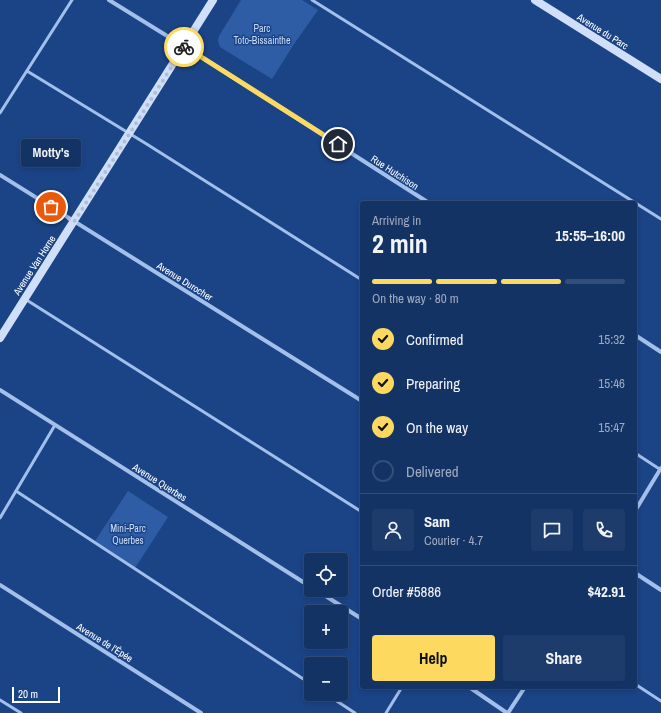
<!DOCTYPE html>
<meta charset="utf-8">
<style>
:root{--surface:#143365;--page:#1d3b6b;--text:#f1f3f6;--muted:#9daabf;--line:#334e79;--accent:#fdd960}
body{margin:0;font-family:"Archivo Narrow",sans-serif;background:var(--page);color:var(--text);height:100vh;display:flex;flex-direction:column;font-size:15px;white-space:nowrap}
*{box-sizing:border-box;margin:0}
p{font-size:13px;color:var(--muted)}
.icon{flex:none;width:22px;height:22px;fill:none;stroke:currentColor;stroke-width:2;stroke-linecap:round;stroke-linejoin:round}
.map{position:relative;flex:1;overflow:hidden}
.panel{position:absolute;left:360px;top:201px;width:277px;height:488px;display:flex;flex-direction:column;background:var(--surface);border-radius:4px;box-shadow:0 2px 6px #0003,0 0 0 1px var(--line)}
.panel>*{flex:none}
.controls{position:absolute;left:304px;top:553px;display:grid;gap:8px}
.controls a{display:grid;place-items:center;width:44px;height:44px;border-radius:4px;background:var(--surface);box-shadow:0 2px 6px #0003,0 0 0 1px var(--line);font-size:20px}
.scale{position:absolute;left:12px;bottom:10px;width:48px;box-sizing:border-box;padding-left:4px;border:2px solid #fff;border-top:0;font-size:11px;line-height:14px;white-space:nowrap;color:#fff;-webkit-text-stroke:3px #1b4487;paint-order:stroke}
.pin{position:absolute;display:grid;place-items:center;width:34px;height:34px;color:#fff;margin:-17px;border:2px solid #fff;border-radius:50%;box-shadow:0 1px 4px #0007}
.courier{position:absolute;display:grid;place-items:center;width:40px;height:40px;margin:-20px;border:3px solid #fdd960;border-radius:50%;background:#fff;color:#222;box-shadow:0 1px 5px #0007}
.bubble{position:absolute;height:28px;border-radius:4px;background:var(--surface);box-shadow:0 2px 6px #0003,0 0 0 1px var(--line);font-size:13px;font-weight:700;line-height:28px;text-align:center}
.head em{font-style:normal;font-weight:700}
.head div{display:flex;flex-direction:column-reverse}
.head{display:flex;align-items:center;justify-content:space-between;height:68px;padding:0 12px}
h1{font-size:26px;font-weight:700;line-height:30px}
.bar{display:grid;grid-template-columns:repeat(4,1fr);gap:6px 4px;align-content:center;height:48px;padding:0 12px}
.bar i{height:5px;border-radius:3px;background:var(--line)}
.bar .selected{background:var(--accent)}
.bar p{grid-column:span 4}
.line{display:flex;align-items:center;gap:10px;padding:0 12px;border-top:1px solid var(--line)}
.line div{flex:1}
.round{display:grid;place-items:center;flex:none;width:42px;height:42px;border-radius:4px;background:var(--page)}
ol{padding:0 12px;list-style:none}
li{display:flex;align-items:center;gap:12px;height:44px}
li p{margin-inline-start:auto}
li .icon{padding:4px;border-radius:50%;background:var(--accent);color:#111;stroke-width:4}
li:last-child{color:var(--muted)}
li i{width:22px;height:22px;border:2px solid var(--line);border-radius:50%}
.button{display:flex;gap:8px;margin-top:auto;padding:8px 12px}
.button a{flex:1;height:46px;border-radius:4px;background:var(--accent);color:#111;font-size:16px;font-weight:700;line-height:46px;text-align:center}
.button a+a{background:var(--page);color:var(--text)}
.map>svg:first-child{display:block}
.green{fill:#2e5da5}
.lines{fill:none;stroke-linecap:round;stroke-linejoin:round}
.service{stroke:#a3c0ec;stroke-width:3}
.minor{stroke:#a3c0ec;stroke-width:4}
.secondary{stroke:#d0dff9;stroke-width:8}
.done{stroke:#afbed5;stroke-width:4;stroke-dasharray:0 7.2}
.route{stroke:#fdd960;stroke-width:5}
.labels{text-anchor:middle;stroke-width:3;stroke-linejoin:round;paint-order:stroke}
.park-label{font-size:10px;fill:#c9dcf9;stroke:#1b4487}
.street-label{font-size:10px;fill:#fff;stroke:#1b4487}
</style>
<div class="map">
<svg width="661" height="713" viewBox="0 0 661 713">
<rect width="100%" height="100%" fill="#1b4487"/>
<g class="green">
<path d="M241,0H302L318,10L294,44L272,79L220,47L218,41L219,36Z"/>
<path d="M128,491L168,517L135,568L95,541Z"/>
</g>
<g class="lines">
<g class="service">
<path d="M312,0L661,219"/>
<path d="M27,71L145,143L362,280"/>
<path d="M0,113L72,0"/>
<path d="M25,299L362,512"/>
<path d="M635,453L661,470"/>
<path d="M16,491L311,684"/>
<path d="M0,518L55,425"/>
<path d="M635,684L661,701"/>
<path d="M326,694L355,713"/>
<path d="M0,700L21,713"/>
<path d="M386,713L402,687"/>
</g>
<g class="minor">
<path d="M109,0L206,60L429,203"/>
<path d="M0,175L362,401"/>
<path d="M635,335L661,352"/>
<path d="M0,390L311,587"/>
<path d="M635,511L661,468"/>
<path d="M635,573L661,590"/>
<path d="M0,585L201,713"/>
<path d="M316,590L362,619"/>
<path d="M469,687L507,713"/>
<path d="M508,713L525,687"/>
</g>
<g class="secondary">
<path d="M535,0L661,79"/>
<path d="M0,338L213,0"/>
</g>
</g>
<g class="lines">
<path class="done" d="M51,207L74,222L184,47"/>
<path class="route" d="M184,47V46L338,144"/>
</g>
<g class="labels">
<g class="park-label">
<text x="262" y="32">Parc<tspan x="262" dy="12">Toto-Bissainthe</tspan></text>
<text x="128" y="532">Mini-Parc<tspan x="128" dy="12">Querbes</tspan></text>
</g>
<g class="street-label">
<text transform="translate(603 31) rotate(32)" y="4">Avenue du Parc</text>
<text transform="translate(395 172) rotate(33)" y="4">Rue Hutchison</text>
<text transform="translate(34 265) rotate(-57)" y="4">Avenue Van Horne</text>
<text transform="translate(185 281) rotate(32)" y="4">Avenue Durocher</text>
<text transform="translate(160 482) rotate(32)" y="4">Avenue Querbes</text>
<text transform="translate(105 642) rotate(32)" y="4">Avenue de l'Épée</text>
</g>
</g>
</svg>
<div class="controls">
<a><svg class="icon" aria-label="locate" viewBox="0 0 24 24"><circle cx="12" cy="12" r="6"/><path d="M12 2v4M12 18v4M2 12h4M18 12h4"/></svg></a>
<a>+</a>
<a>−</a>
</div>
<div class="scale">20 m</div>
<div class="pin" style="left:51px;top:207px;background:#ea580c"><svg class="icon" aria-label="bag" viewBox="0 0 24 24"><path d="M5 8h14l-1 12H6zM9 8a3 3 0 0 1 6 0"/></svg></div>
<div class="pin" style="left:338px;top:144px;background:#1f2937"><svg class="icon" aria-label="home" viewBox="0 0 24 24"><path d="M3 11l9-7 9 7M6 9v11h12V9"/></svg></div>
<div class="courier" style="left:184px;top:47px"><svg class="icon" aria-label="bike" viewBox="0 0 24 24"><circle cx="6" cy="16" r="4"/><circle cx="18" cy="16" r="4"/><path d="M6 16l4-8h5l3 8M10 8l3 8H6M13 5h3"/></svg></div>
<div class="bubble" style="left:21px;top:139px;width:60px">Motty's</div>
<section class="panel">
<div class="head"><div><h1>2 min</h1><p>Arriving in</p></div><em>15:55–16:00</em></div>
<div class="bar"><i class="selected"></i><i class="selected"></i><i class="selected"></i><i></i><p>On the way · 80 m</p></div>
<ol>
<li><svg class="icon" aria-label="check" viewBox="0 0 24 24"><path d="M5 12l5 5 9-10"/></svg>Confirmed<p>15:32</p></li>
<li><svg class="icon" aria-label="check" viewBox="0 0 24 24"><path d="M5 12l5 5 9-10"/></svg>Preparing<p>15:46</p></li>
<li><svg class="icon" aria-label="check" viewBox="0 0 24 24"><path d="M5 12l5 5 9-10"/></svg>On the way<p>15:47</p></li>
<li><i></i>Delivered</li>
</ol>
<div class="line" style="height:72px"><a class="round"><svg class="icon" aria-label="person" viewBox="0 0 24 24"><circle cx="12" cy="8" r="4"/><path d="M4 21q1-7 8-7t8 7"/></svg></a><div><b>Sam</b><p>Courier · 4.7</p></div><a class="round"><svg class="icon" aria-label="chat" viewBox="0 0 24 24"><path d="M4 5h16v11H9l-5 4z"/></svg></a><a class="round"><svg class="icon" aria-label="phone" viewBox="0 0 24 24"><path d="M5 4h4l2 5-3 2q2 4 5 5l2-3 5 2v4C11 20 4 13 5 4z"/></svg></a></div>
<div class="line" style="height:52px"><div>Order #5886</div><b>$42.91</b></div>
<div class="button"><a>Help</a><a>Share</a></div>
</section>
</div>
